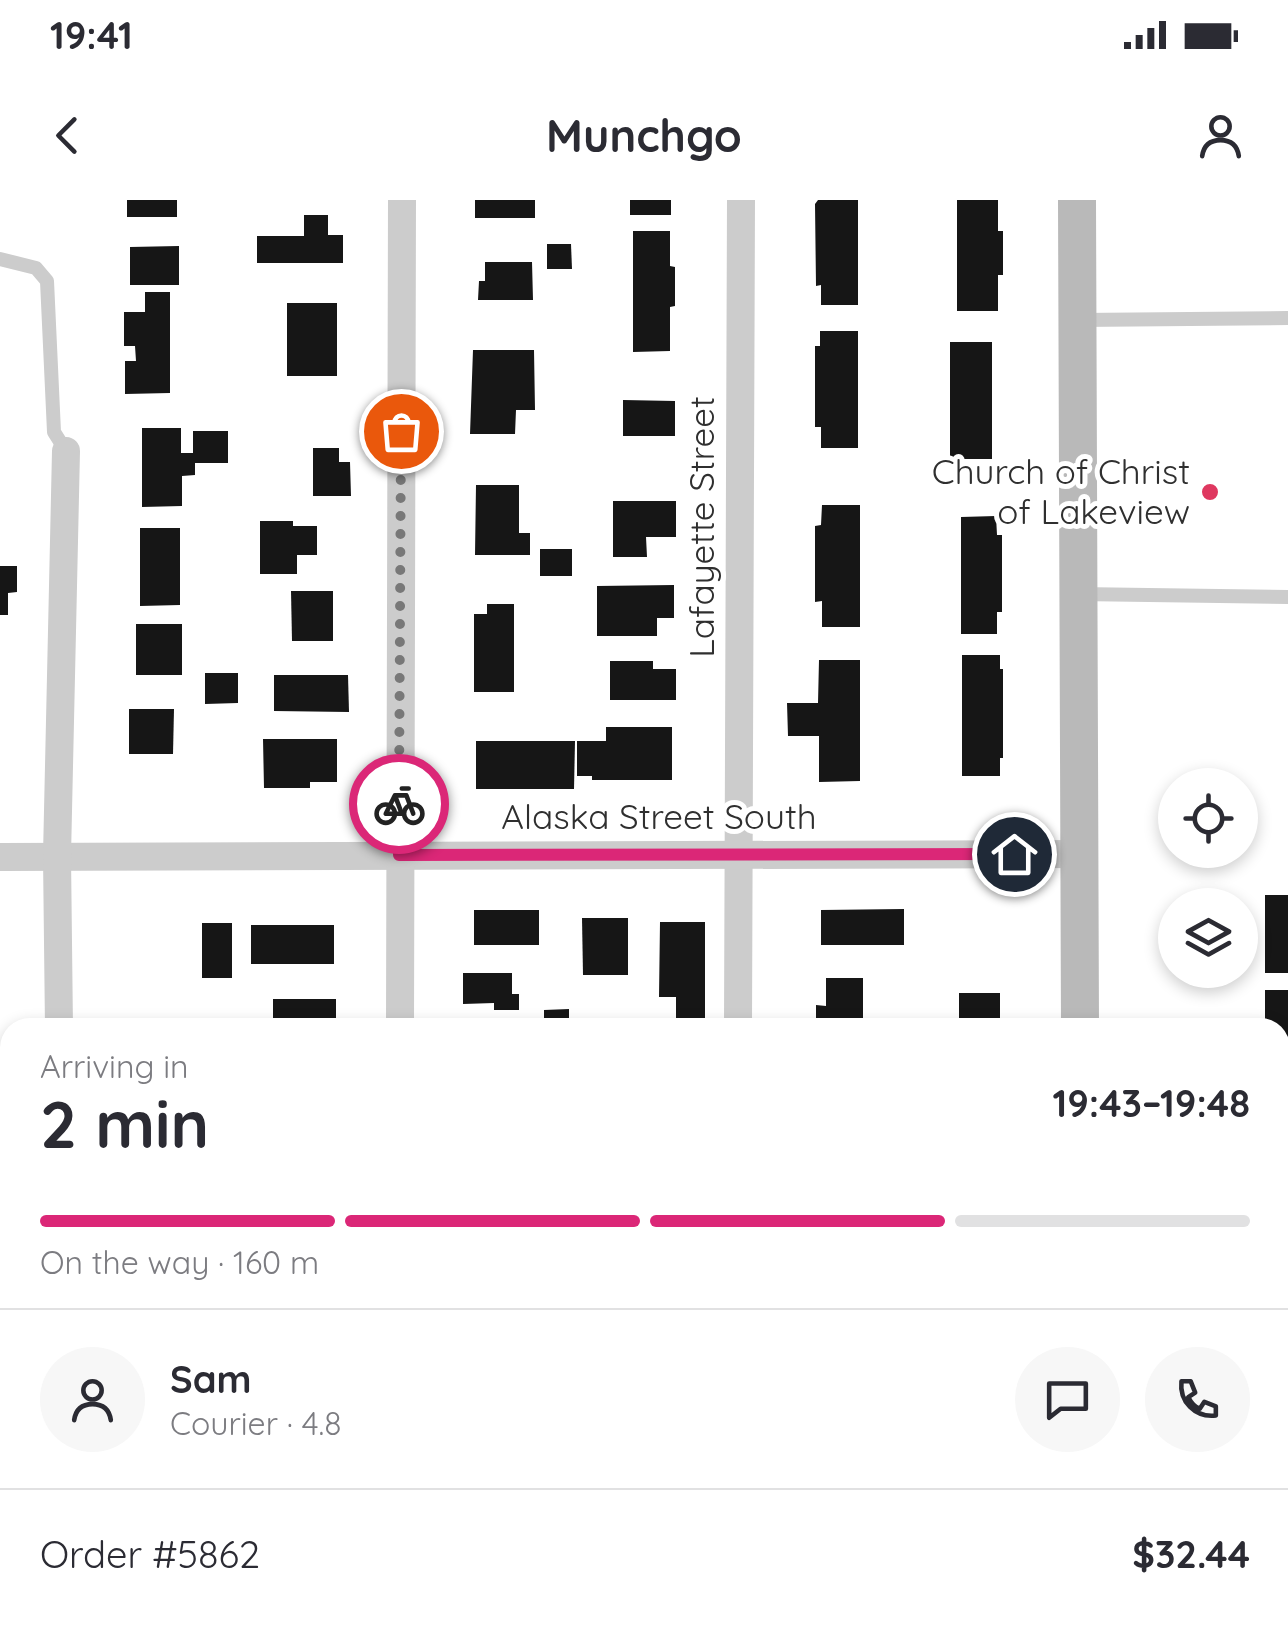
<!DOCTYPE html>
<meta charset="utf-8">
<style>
:root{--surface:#fff;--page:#f7f7f7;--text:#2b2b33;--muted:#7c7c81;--line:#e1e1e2;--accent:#db2777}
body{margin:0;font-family:Quicksand,sans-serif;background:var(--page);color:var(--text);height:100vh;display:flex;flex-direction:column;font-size:38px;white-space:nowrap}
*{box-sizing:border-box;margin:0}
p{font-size:32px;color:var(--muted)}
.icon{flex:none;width:55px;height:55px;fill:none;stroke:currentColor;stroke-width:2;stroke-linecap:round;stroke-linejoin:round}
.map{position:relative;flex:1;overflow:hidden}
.sheet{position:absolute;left:0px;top:818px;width:1290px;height:622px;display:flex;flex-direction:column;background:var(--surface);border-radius:30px 30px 0 0;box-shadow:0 5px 15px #0003}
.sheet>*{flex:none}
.fabs{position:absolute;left:1158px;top:568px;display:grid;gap:20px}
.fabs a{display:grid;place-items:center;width:100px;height:100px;border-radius:50%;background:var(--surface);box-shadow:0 5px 15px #0003;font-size:50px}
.pin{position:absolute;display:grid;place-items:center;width:85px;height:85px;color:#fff;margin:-42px;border:5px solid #fff;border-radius:50%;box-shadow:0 2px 10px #0007}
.courier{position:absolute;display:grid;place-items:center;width:100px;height:100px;margin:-50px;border:8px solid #db2777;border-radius:50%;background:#fff;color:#222;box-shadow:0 2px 12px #0007}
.summary em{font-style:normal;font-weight:700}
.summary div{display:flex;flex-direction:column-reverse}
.summary{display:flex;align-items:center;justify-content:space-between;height:170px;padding:0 40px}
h1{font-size:65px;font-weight:700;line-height:75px}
.bar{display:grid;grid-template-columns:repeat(4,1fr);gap:15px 10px;align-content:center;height:120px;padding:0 40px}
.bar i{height:12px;border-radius:8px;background:var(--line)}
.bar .on{background:var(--accent)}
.bar p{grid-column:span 4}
.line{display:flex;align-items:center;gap:25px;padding:0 40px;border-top:2px solid var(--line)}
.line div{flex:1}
.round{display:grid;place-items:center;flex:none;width:105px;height:105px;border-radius:52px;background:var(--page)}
.status{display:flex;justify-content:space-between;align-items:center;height:70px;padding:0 50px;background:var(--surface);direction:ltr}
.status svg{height:28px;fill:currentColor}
header{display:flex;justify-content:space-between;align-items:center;height:130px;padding:0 40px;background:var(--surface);font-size:45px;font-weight:700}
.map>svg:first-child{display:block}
.building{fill:#161616}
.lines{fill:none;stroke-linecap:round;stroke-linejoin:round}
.lane{stroke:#ccc;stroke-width:14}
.street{stroke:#ccc;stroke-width:28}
.secondary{stroke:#b9b9b9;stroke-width:38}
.done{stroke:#787878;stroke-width:10;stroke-dasharray:0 18}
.route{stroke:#db2777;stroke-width:12}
.poi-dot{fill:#df3860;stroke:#fff;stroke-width:4}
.labels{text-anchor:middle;stroke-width:10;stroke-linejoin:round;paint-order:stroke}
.poi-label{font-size:35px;fill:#2f2f2f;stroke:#fff;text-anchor:end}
.street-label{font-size:35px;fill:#2f2f2f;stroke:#fff}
</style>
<div class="status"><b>19:41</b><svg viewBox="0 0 49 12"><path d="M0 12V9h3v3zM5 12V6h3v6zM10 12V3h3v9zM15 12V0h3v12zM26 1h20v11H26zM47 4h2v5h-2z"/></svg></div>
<header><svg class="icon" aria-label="back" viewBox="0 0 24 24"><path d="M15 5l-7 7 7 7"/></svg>Munchgo<svg class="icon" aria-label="person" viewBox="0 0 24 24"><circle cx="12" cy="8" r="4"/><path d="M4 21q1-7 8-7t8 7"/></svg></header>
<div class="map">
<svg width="1288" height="1439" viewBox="0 0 1288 1439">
<rect width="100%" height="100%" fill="#fff"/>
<g class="building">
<rect x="127" y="0" width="50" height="17"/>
<rect x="475" y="0" width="60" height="18"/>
<rect x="630" y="0" width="41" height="15"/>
<path d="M818,0H858V105H821V85L816,86L815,4Z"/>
<path d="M957,0H998V31H1003V75H998V111H957Z"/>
<path d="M304,15H328V35H343V63H257V36H304Z"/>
<path d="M633,31H670V66L675,67V106L670,107V151L633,152Z"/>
<path d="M547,44H571L572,69H547Z"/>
<path d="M179,46V85H130V47Z"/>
<path d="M485,62H532L533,100H478L479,81H485Z"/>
<path d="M145,92H170V193L125,194V161H136L135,146H124V112H145Z"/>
<rect x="287" y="103" width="50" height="73"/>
<path d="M820,131H858V248H821V227H815V146H820Z"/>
<rect x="950" y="142" width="42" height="117"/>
<path d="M473,150H534L535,210H516L515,234H470Z"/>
<path d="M623,200L675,201V236H623Z"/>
<path d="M142,228H181V253H193V231H228V263H195V275L182,276V306L142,307Z"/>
<path d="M313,248H339V262H350L351,296H313Z"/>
<path d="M476,285H519V333H530V355H475Z"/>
<path d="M613,301H676V337H646L647,357H613Z"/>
<path d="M822,305H860V427H822V401L815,402V326L821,325Z"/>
<path d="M996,316L997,335H1002V412H997V434H961V317Z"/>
<path d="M260,321H293V326H317V355H297V374H260Z"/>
<path d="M140,328H180V405L140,406Z"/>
<rect x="540" y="349" width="32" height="27"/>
<path d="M0,366H17V392L8,393V415H0Z"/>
<path d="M674,385V418H657V436H597V386Z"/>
<path d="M291,391H333V441H292Z"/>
<path d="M487,404H514V492H474V414H487Z"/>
<rect x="136" y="424" width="46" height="51"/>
<path d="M962,455H1000V469H1003V558H1000V576H962Z"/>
<path d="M819,460H860V581L819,582V536H788L787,503H818Z"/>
<path d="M610,461H653V469H676V500H610Z"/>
<path d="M205,473H238V503L205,504Z"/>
<path d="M274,475H348L349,512L274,511Z"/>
<path d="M129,509H174L173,554H129Z"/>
<path d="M606,527H672V580H592V576H577V541H606Z"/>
<path d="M263,539H337V582H310V588H264Z"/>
<path d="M476,541H575L574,589H476Z"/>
<rect x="1265" y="695" width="23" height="78"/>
<path d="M904,709V745H821V710Z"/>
<rect x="474" y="710" width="65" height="35"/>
<path d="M582,718H628V775H583Z"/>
<path d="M660,722H705V818H676V797H659Z"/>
<rect x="202" y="723" width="30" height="55"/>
<rect x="251" y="725" width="83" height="39"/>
<path d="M463,773H512V794H519V810H494V803L463,804Z"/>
<path d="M826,778H863V822H879V828H816V805L826,806Z"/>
<path d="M1265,790H1288V871H1280V828H1265Z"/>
<rect x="959" y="793" width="41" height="35"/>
<rect x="273" y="799" width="63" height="29"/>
<path d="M569,809V828H544V810Z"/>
<path d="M1280,1396H1288V1436H1275V1430H1280Z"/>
<rect x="139" y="1430" width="69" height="9"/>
<rect x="301" y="1430" width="37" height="9"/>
<path d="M515,1430H551V1439H516Z"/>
<rect x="590" y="1430" width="75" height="9"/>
<path d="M833,1430H916V1439H832Z"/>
<rect x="1148" y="1430" width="96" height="9"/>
</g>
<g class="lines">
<g class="lane">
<path d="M0,59L36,68L47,81L54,232L66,251"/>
<path d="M1079,120L1288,118"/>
<path d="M1078,394L1288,397"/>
</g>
<g class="street">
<path d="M0,657L1078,654"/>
<path d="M59,828L57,656L66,251"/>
<path d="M400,828L402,0"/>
<path d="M738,828L741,0"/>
<path d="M67,1430V1439"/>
<path d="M402,1430L403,1439"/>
<path d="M738,1439V1430"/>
</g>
<g class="secondary">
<path d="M1077,0L1080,828"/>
<path d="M1084,1430V1439"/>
</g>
</g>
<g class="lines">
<path class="done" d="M399,604L401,231"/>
<path class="route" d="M399,604V655L1014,654"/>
</g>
<circle class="poi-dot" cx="1210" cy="292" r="10"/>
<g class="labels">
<g class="poi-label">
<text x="1190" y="284">Church of Christ<tspan x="1190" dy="40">of Lakeview</tspan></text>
</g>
<g class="street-label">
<text transform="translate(702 327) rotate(-90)" y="12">Lafayette Street</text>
<text x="659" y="629">Alaska Street South</text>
</g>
</g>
</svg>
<div class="fabs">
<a><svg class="icon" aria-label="locate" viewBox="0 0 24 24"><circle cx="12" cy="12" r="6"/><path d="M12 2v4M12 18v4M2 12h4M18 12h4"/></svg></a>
<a><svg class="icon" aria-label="layers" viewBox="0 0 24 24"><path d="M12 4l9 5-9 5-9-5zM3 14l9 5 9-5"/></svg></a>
</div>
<div class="pin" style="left:401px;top:231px;background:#ea580c"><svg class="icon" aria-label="bag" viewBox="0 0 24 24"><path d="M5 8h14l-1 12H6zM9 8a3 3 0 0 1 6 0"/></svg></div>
<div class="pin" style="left:1014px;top:654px;background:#1f2937"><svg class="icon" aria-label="home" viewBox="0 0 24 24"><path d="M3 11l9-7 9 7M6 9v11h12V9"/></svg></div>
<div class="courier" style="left:399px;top:604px"><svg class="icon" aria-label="bike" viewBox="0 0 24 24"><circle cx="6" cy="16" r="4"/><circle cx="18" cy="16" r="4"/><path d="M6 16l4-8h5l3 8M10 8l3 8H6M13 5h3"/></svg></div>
<section class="sheet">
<div class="summary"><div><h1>2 min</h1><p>Arriving in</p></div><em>19:43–19:48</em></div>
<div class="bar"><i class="on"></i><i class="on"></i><i class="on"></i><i></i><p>On the way · 160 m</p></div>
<div class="line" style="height:180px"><a class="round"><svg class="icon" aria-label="person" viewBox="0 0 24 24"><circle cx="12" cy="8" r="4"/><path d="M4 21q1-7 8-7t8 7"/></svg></a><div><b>Sam</b><p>Courier · 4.8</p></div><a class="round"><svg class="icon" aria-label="chat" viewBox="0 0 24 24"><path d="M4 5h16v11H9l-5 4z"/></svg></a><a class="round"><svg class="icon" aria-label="phone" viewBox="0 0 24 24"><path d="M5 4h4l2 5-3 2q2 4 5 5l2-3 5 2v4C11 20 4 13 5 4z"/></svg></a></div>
<div class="line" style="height:130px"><div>Order #5862</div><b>$32.44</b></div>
</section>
</div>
